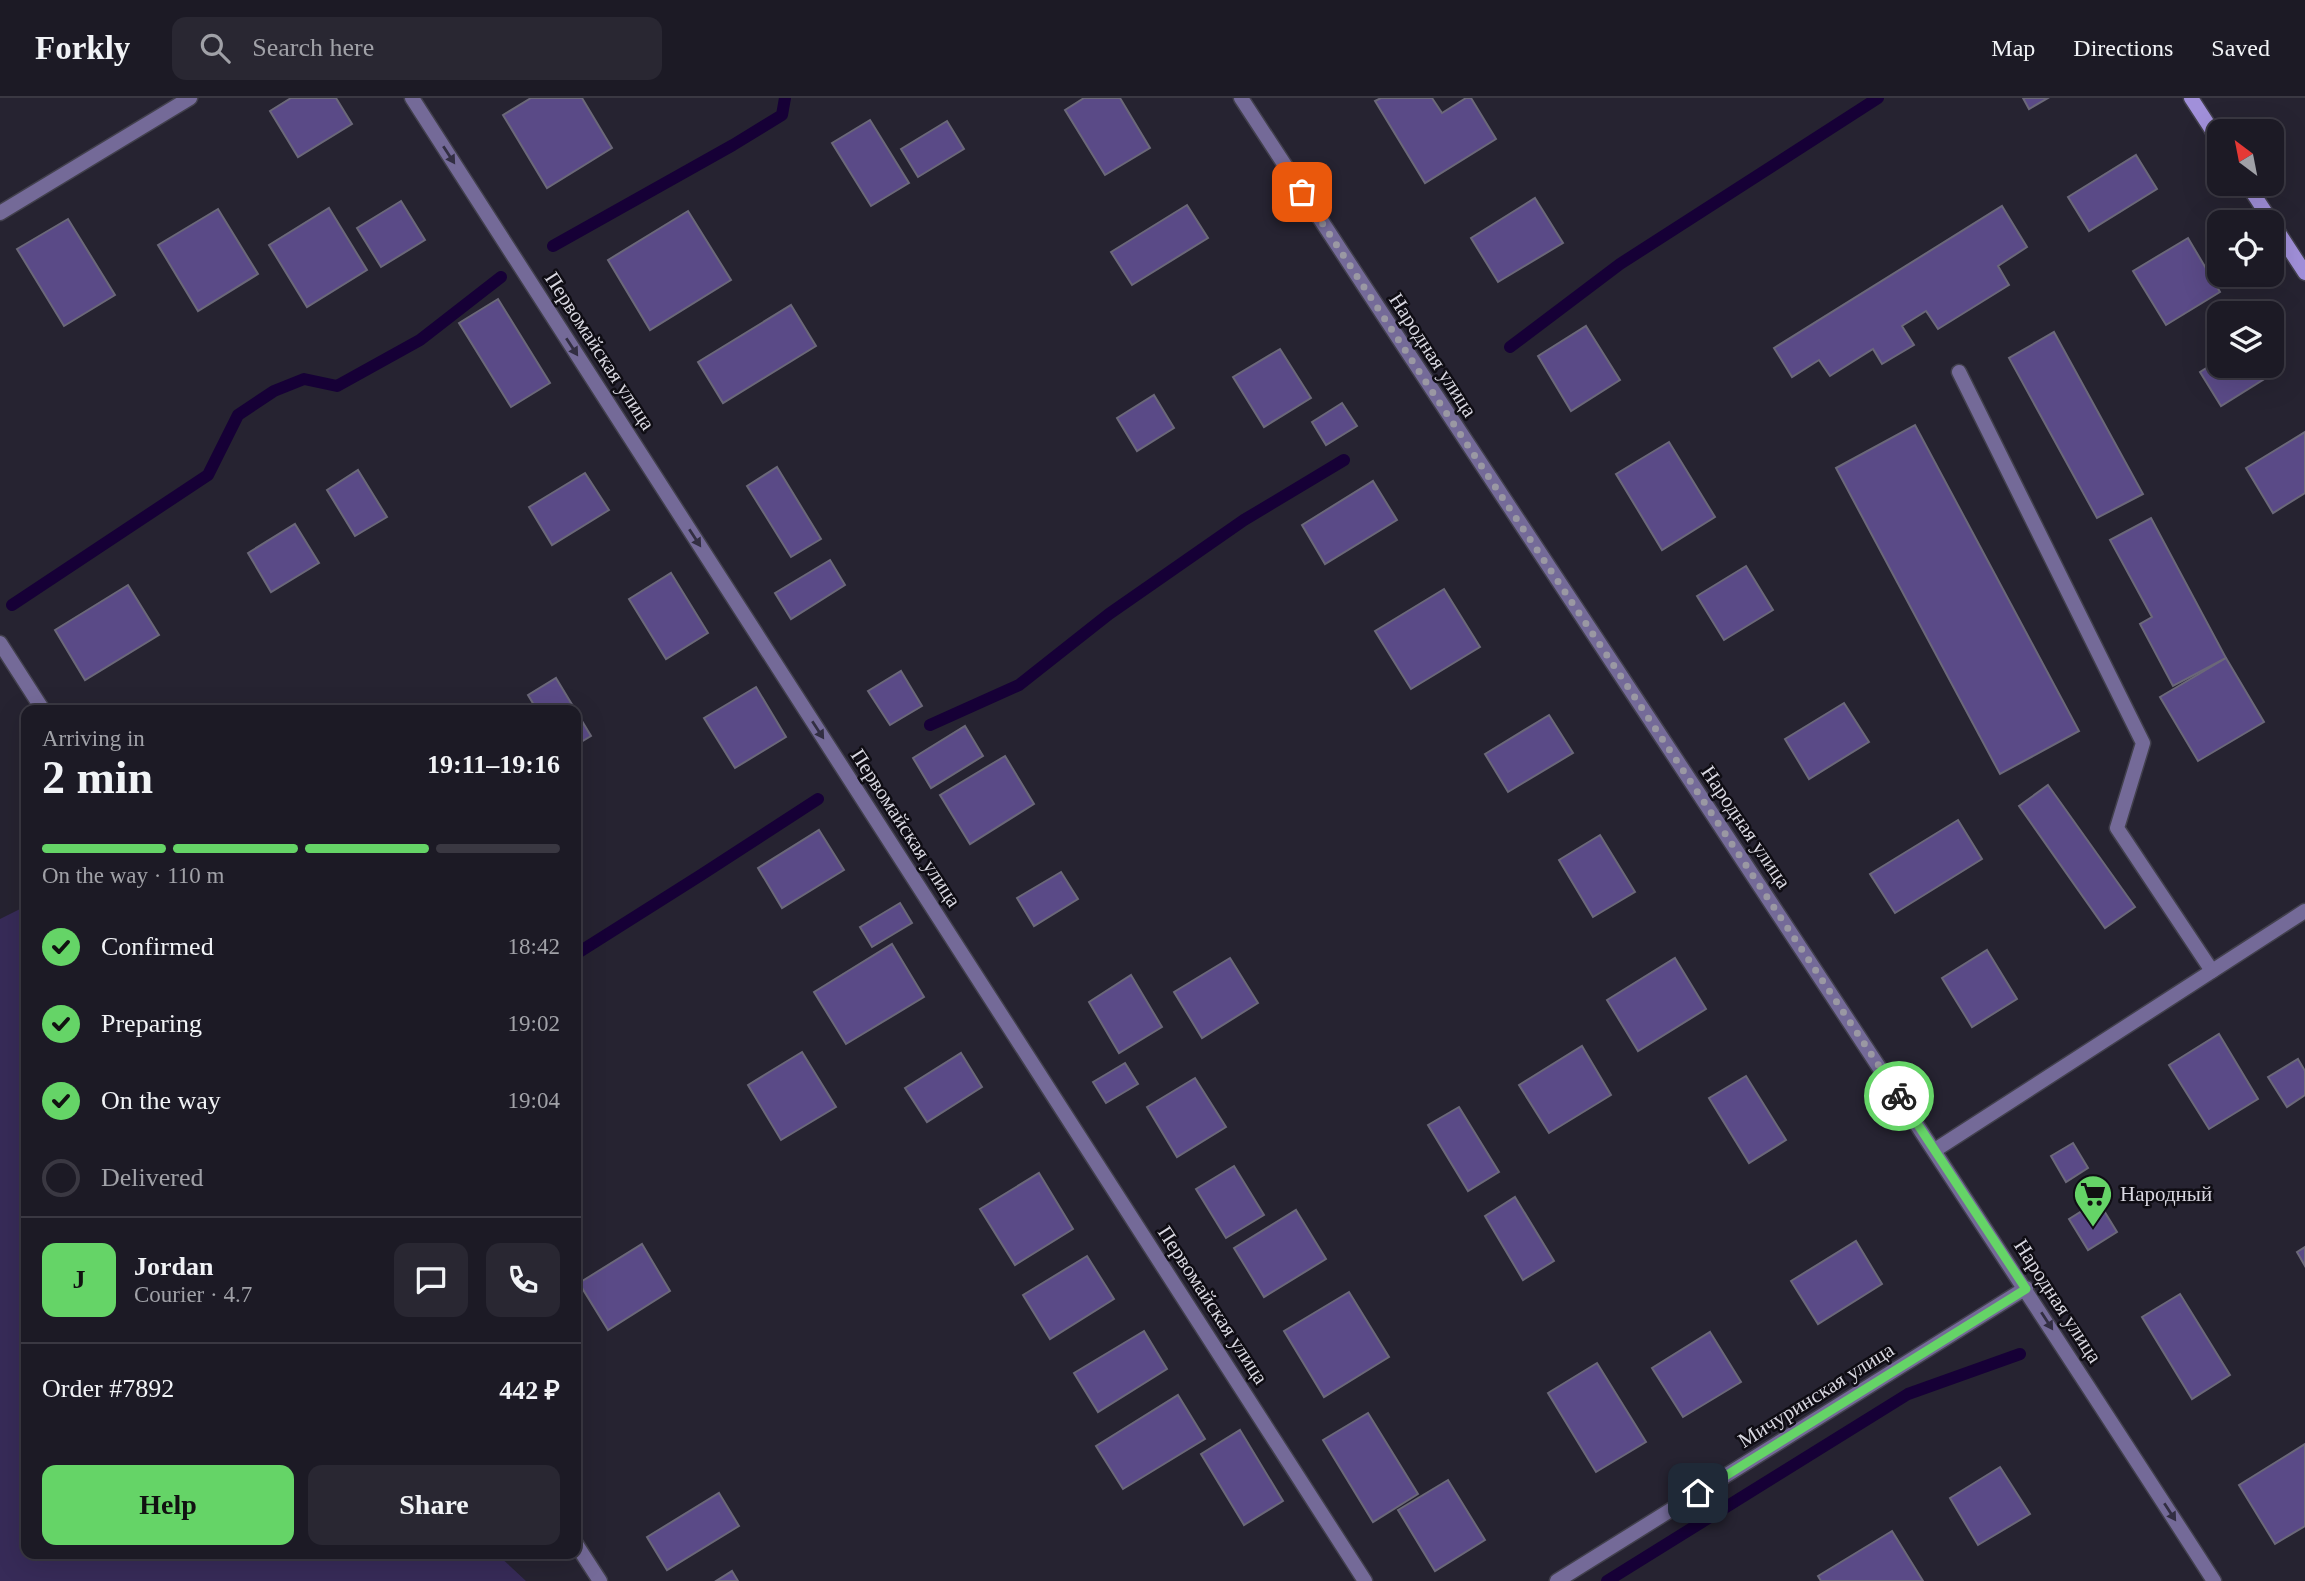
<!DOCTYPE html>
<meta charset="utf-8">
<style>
:root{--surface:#1c1a25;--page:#292732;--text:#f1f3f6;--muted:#a0a1a7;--line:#3a3842;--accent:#65d467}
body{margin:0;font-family:"Times New Roman",serif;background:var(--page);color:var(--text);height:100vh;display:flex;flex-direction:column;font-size:26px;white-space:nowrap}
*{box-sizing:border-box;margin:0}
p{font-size:23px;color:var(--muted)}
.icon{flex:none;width:38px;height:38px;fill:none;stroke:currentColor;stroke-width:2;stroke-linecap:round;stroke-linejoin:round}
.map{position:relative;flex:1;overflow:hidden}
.details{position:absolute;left:21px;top:607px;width:560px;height:854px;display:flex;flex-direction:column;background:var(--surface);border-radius:14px;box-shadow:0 7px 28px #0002,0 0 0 2px var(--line)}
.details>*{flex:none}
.needle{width:46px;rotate:328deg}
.tools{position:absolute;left:2207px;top:21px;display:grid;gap:14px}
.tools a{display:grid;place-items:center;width:77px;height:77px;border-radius:14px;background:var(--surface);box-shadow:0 7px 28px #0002,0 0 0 2px var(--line);font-size:35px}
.pin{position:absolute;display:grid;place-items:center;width:60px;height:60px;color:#fff;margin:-30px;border-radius:14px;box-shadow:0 4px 10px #0006}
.courier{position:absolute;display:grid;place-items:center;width:70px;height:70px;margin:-35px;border:5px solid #65d467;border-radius:50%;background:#fff;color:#222;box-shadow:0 2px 9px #0007}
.overview em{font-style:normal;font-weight:700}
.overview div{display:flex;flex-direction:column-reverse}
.overview{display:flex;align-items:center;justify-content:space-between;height:119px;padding:0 21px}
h1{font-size:46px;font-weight:700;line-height:52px}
.bar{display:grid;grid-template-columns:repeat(4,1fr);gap:10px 7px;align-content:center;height:84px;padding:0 21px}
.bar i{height:9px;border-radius:5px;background:var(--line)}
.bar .current{background:var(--accent)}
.bar p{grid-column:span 4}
.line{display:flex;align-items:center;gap:18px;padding:0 21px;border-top:2px solid var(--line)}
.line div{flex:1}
.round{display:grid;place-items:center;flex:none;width:74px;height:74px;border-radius:14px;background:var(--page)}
ol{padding:0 21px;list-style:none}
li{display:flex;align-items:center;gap:21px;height:77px}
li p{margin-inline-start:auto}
li .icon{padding:7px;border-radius:50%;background:var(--accent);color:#111;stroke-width:4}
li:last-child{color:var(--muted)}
li i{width:38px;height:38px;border:4px solid var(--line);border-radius:50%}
.primary-button{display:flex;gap:14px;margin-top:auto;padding:14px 21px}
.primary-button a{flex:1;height:80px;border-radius:14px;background:var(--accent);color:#111;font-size:28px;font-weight:700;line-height:80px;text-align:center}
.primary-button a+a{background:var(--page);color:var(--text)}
header{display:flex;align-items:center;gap:42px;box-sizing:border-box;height:98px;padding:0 35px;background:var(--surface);border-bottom:2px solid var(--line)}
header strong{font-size:33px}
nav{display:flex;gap:38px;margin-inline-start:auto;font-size:24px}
.search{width:490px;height:63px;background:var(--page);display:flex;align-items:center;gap:18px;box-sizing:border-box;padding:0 24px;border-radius:14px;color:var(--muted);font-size:26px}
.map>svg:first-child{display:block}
.green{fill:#372b58}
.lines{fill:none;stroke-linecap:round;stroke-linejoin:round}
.stream{stroke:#160036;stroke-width:12}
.building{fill:#5a4a87;stroke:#6b6879;stroke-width:2}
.lane-casing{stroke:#42404d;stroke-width:17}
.street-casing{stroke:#42404d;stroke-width:17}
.secondary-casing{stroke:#42404d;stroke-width:17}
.lane{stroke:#746a98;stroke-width:14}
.street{stroke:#746a98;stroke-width:14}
.secondary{stroke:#a190da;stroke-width:14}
.oneway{fill:#322e42}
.done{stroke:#9a98a3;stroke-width:7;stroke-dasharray:0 12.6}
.route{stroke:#65d467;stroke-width:9}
.labels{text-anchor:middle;stroke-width:5;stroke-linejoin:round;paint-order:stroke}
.street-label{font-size:21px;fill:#d8d7e0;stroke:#0f0d14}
.poi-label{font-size:21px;fill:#d8d7e0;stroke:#0f0d14;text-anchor:start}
</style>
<header>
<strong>Forkly</strong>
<div class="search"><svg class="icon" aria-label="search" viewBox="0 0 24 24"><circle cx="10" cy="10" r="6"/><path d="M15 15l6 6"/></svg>Search here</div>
<nav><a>Map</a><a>Directions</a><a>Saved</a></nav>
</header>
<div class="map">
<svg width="2305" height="1483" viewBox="0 0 2305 1483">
<rect width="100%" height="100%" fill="#262331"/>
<path class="green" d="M26,808V1456H310L312,1459L355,1456H497L526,1483H0V821Z"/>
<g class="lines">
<g class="stream">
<path d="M553,148L733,47L782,17L785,0"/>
<path d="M1510,249L1620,166L1878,0"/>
<path d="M12,507L208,377L238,317L274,293L304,281L337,288L420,242L501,179"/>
<path d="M930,627L1019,587L1109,516L1244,422L1344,362"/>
<path d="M576,856L701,777L818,701"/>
<path d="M1607,1483L1908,1296L2020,1256"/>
</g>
</g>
<g class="building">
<path d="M291,0H336L352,26L298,59L270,13Z"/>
<path d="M531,0H582L612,50L547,90L503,17Z"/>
<path d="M1084,0H1120L1150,50L1105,77L1065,12Z"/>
<path d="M1381,0H1432L1442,15L1466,0H1471L1496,41L1425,85L1375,3Z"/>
<path d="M2023,0H2048L2029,11Z"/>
<path d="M870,22L909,85L871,108L832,45Z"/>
<path d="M947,23L964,51L918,79L901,51Z"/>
<path d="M2136,57L2157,91L2089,133L2068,99Z"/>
<path d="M1535,100L1563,145L1498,184L1471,140Z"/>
<path d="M401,103L425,142L381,169L357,130Z"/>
<path d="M1187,107L1208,140L1132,187L1111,154Z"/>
<path d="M2002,108L2027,149L1998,168L2009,187L1938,231L1926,213L1902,228L1914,247L1882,266L1873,251L1830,278L1819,262L1792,279L1774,250Z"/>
<path d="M329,110L367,172L307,209L269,147Z"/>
<path d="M218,111L258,176L198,213L158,147Z"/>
<path d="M688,113L731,182L650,232L608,162Z"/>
<path d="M68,121L115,197L64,228L17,151Z"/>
<path d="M2188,140L2220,194L2166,227L2133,173Z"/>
<path d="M498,201L550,285L511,309L459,225Z"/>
<path d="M791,207L816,248L723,305L698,264Z"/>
<path d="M1586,228L1620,282L1571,313L1538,258Z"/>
<path d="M2054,234L2143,396L2097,420L2009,260Z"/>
<path d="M1280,251L1311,300L1264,329L1233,279Z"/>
<path d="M2219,262V268H2269L2274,275L2221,308L2200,274Z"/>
<path d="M1154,297L1174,330L1137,353L1117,320Z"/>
<path d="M1342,305L1357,328L1326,347L1312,324Z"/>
<path d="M1915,327L2079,633L2000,676L1836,370Z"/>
<path d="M2305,334V395L2273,415L2246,370Z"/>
<path d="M1669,344L1715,419L1662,452L1616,376Z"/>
<path d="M777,369L821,441L791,459L747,388Z"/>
<path d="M358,372L387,419L355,438L327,392Z"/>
<path d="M585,375L609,412L552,447L529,409Z"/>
<path d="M1373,383L1397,422L1325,466L1302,427Z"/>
<path d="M2151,420L2226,560L2173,588L2140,526L2152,519L2110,442Z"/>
<path d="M295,426L319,465L271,494L248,455Z"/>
<path d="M830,462L845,487L791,521L775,495Z"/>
<path d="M1746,468L1773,512L1724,542L1697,498Z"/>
<path d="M671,475L708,535L666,561L629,501Z"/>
<path d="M128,487L159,537L85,582L55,532Z"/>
<path d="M1444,491L1480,549L1411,591L1375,533Z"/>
<path d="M2226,560L2264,624L2198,663L2160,599Z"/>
<path d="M901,573L922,608L890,627L868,593Z"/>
<path d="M556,580L591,638L576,647V612H537L528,597Z"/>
<path d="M756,589L786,639L735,670L704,620Z"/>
<path d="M1844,605L1869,644L1809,681L1785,641Z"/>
<path d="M1549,617L1573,655L1508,694L1485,656Z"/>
<path d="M965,628L983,658L931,690L913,660Z"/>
<path d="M1005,658L1034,706L970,746L940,697Z"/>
<path d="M2048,687L2135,809L2105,830L2019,708Z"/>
<path d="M1958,722L1982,761L1895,815L1870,776Z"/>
<path d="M819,732L844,772L782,810L758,770Z"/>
<path d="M1600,737L1635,794L1593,819L1559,762Z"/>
<path d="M1061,774L1078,801L1034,828L1017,800Z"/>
<path d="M900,805L912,825L872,849L860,829Z"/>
<path d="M892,846L924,899L846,946L814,894Z"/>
<path d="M1987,852L2017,901L1972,929L1942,880Z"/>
<path d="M1230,860L1258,905L1202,940L1174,894Z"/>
<path d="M1675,860L1706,911L1638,953L1607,902Z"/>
<path d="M1131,877L1162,929L1119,955L1089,904Z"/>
<path d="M2219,936L2258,1001L2209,1031L2169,967Z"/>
<path d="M1582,948L1611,997L1549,1035L1519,987Z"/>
<path d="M802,954L836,1009L781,1042L748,987Z"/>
<path d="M961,955L982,989L927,1024L905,990Z"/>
<path d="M2298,961L2305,973V997L2287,1009L2268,979Z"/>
<path d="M1125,965L1138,986L1106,1005L1093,984Z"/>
<path d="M1746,978L1786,1042L1749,1065L1709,1000Z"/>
<path d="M1195,980L1226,1029L1177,1059L1147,1009Z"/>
<path d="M1459,1009L1499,1074L1468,1093L1428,1027Z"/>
<path d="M2073,1045L2088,1070L2066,1084L2051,1058Z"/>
<path d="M1234,1068L1264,1117L1226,1140L1196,1091Z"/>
<path d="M1039,1075L1073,1131L1015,1167L980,1111Z"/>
<path d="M1515,1099L1554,1163L1523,1182L1485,1118Z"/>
<path d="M2098,1103L2117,1134L2088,1152L2069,1121Z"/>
<path d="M1296,1112L1326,1161L1264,1199L1234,1150Z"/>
<path d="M1856,1143L1882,1186L1818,1226L1791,1183Z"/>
<path d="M642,1146L670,1193L608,1232L579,1185Z"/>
<path d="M2305,1149V1168L2297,1154Z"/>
<path d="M1087,1158L1114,1201L1050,1241L1023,1197Z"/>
<path d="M1349,1194L1389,1259L1324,1299L1284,1233Z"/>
<path d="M2180,1196L2230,1277L2192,1301L2142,1219Z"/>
<path d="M1144,1233L1167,1271L1098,1314L1074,1275Z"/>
<path d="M1710,1234L1741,1284L1683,1319L1652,1270Z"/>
<path d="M1597,1265L1646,1344L1596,1374L1548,1295Z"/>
<path d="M1178,1297L1205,1341L1123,1391L1096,1348Z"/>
<path d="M1368,1315L1418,1396L1373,1424L1323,1342Z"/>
<path d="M1240,1332L1283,1403L1244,1427L1201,1356Z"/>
<path d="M2305,1346V1428L2275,1446L2239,1387Z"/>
<path d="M2000,1369L2030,1416L1978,1447L1950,1400Z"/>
<path d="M1448,1382L1485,1442L1435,1473L1398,1412Z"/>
<path d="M719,1395L739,1428L667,1472L647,1439Z"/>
<path d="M1892,1433L1923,1483H1821L1818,1478Z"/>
<path d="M732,1473L738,1483H716Z"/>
</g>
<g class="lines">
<g class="lane-casing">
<path id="lane" d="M1959,274L2143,645L2117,730L2212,873"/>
</g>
<g class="street-casing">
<g id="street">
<path d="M412,0L1365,1483"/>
<path d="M1241,0C1564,495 1894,986 2214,1483"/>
<path d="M0,115L190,0"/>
<path d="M0,545L43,612"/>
<path d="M1935,1052L2305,813"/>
<path d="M576,1446L600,1483"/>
<path d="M1557,1483L2026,1190"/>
</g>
</g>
<g class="secondary-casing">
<g id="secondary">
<path d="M2191,0L2219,43"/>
<path d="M2247,86L2305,175"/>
</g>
</g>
<use href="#lane" class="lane"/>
<use href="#street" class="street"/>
<use href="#secondary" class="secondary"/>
</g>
<defs><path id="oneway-solid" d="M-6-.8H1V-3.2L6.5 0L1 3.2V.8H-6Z" transform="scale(1.75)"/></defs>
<g class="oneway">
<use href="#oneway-solid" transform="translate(449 57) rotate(57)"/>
<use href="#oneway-solid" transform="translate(572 249) rotate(57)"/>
<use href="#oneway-solid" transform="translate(695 440) rotate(57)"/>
<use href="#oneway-solid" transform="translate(818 632) rotate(57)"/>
<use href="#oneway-solid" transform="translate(2047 1223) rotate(57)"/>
<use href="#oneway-solid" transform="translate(2170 1414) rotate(57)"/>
</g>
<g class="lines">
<path class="done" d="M1302,94L1439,304L1899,998"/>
<path class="route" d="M1698,1395L2026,1191L1899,998"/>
</g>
<defs>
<g id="supermarket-pin" transform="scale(2.0125)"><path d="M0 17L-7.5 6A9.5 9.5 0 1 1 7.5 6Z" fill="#65d467" stroke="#0f0d14"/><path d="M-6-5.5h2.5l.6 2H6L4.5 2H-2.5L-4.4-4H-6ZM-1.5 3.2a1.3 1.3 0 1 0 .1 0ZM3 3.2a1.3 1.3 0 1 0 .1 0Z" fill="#111"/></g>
</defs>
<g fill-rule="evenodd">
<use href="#supermarket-pin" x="2093" y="1096"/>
</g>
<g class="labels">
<g class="street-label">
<text transform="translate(600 253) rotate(57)" y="7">Первомайская улица</text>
<text transform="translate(1433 257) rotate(57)" y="7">Народная улица</text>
<text transform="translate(1746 729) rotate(56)" y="7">Народная улица</text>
<text transform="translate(906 730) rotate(57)" y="7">Первомайская улица</text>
<text transform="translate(2058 1203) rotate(57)" y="7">Народная улица</text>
<text transform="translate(1213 1207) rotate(57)" y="7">Первомайская улица</text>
<text transform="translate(1816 1297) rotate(-32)" y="7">Мичуринская улица</text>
</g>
<g class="poi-label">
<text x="2120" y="1103">Народный</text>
</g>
</g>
</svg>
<div class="tools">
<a><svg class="needle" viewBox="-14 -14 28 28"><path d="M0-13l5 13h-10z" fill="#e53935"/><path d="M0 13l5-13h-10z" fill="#a0a1a7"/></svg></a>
<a><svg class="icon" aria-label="locate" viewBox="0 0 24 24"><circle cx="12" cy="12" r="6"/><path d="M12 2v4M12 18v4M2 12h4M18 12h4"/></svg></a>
<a><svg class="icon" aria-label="layers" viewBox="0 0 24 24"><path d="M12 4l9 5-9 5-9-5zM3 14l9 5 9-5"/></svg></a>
</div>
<div class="pin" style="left:1302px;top:94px;background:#ea580c"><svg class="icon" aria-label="bag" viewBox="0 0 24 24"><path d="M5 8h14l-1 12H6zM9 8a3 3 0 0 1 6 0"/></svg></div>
<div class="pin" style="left:1698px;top:1395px;background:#1f2937"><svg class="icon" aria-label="home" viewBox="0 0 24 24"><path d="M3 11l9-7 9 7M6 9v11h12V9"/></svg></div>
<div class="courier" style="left:1899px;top:998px"><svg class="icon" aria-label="bike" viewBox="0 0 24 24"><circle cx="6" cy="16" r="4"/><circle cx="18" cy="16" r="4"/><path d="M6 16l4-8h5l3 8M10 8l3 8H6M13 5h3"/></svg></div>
<section class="details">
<div class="overview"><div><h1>2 min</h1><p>Arriving in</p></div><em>19:11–19:16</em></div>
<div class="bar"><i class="current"></i><i class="current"></i><i class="current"></i><i></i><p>On the way · 110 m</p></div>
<ol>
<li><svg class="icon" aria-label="check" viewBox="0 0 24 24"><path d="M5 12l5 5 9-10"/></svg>Confirmed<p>18:42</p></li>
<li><svg class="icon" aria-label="check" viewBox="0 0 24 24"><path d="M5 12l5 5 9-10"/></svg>Preparing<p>19:02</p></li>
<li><svg class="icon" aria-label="check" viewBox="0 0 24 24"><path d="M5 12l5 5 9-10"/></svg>On the way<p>19:04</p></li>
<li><i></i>Delivered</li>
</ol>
<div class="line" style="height:126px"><b class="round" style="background:var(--accent);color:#111">J</b><div><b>Jordan</b><p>Courier · 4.7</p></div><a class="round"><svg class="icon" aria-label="chat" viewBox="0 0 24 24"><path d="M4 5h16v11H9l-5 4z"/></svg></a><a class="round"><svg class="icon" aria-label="phone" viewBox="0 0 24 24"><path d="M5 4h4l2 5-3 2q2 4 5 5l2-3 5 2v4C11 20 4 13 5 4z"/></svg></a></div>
<div class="line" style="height:91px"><div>Order #7892</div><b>442 ₽</b></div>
<div class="primary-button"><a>Help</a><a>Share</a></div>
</section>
</div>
